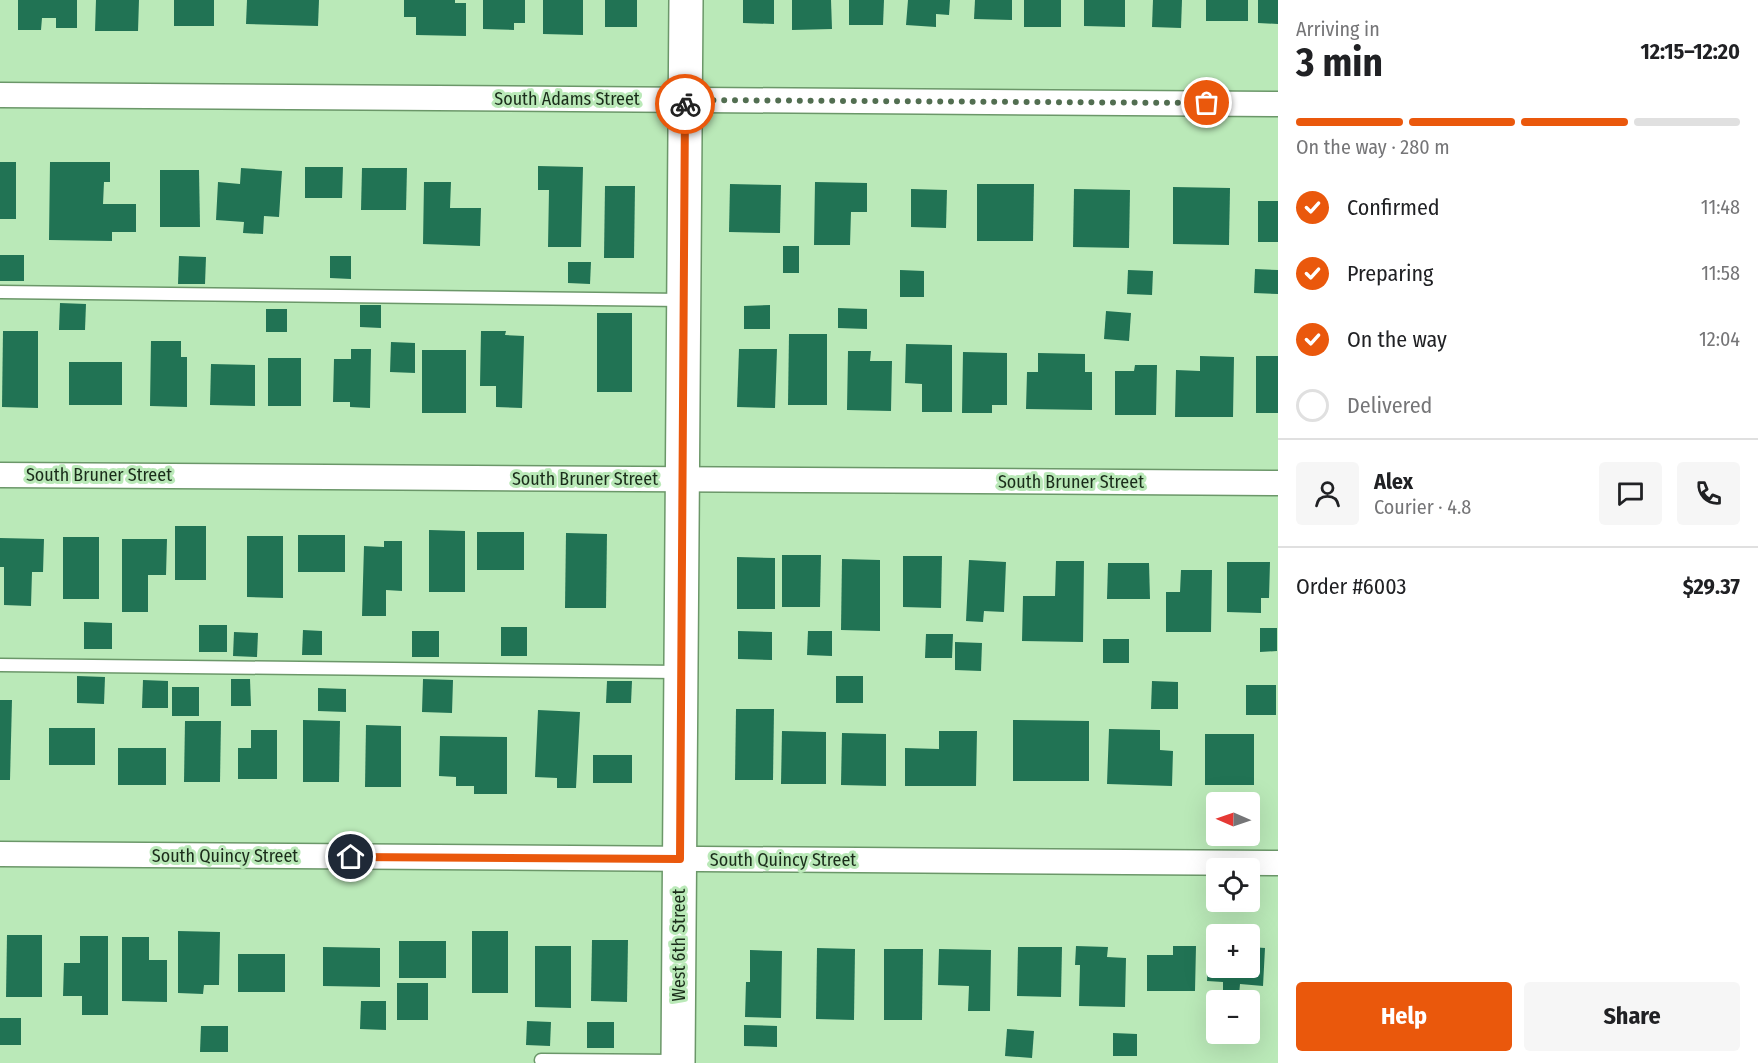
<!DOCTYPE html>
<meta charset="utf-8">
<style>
:root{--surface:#fff;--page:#f6f6f6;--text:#202124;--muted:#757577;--line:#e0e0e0;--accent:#ea580c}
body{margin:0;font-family:"Fira Sans Condensed",sans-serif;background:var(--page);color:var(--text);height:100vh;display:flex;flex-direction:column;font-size:22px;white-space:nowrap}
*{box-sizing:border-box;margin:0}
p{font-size:20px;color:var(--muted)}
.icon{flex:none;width:33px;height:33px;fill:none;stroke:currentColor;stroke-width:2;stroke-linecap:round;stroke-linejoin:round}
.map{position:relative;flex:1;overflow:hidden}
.details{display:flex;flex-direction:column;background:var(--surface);width:480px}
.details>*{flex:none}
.needle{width:39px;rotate:272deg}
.fabs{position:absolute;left:1206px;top:792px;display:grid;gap:12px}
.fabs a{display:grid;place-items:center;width:54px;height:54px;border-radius:6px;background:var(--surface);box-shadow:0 6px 24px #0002;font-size:30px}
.pin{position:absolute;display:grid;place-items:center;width:51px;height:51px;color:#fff;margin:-26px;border:3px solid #fff;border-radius:50%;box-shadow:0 2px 6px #0007}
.courier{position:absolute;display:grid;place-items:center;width:60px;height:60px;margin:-30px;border:4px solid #ea580c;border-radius:50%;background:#fff;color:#222;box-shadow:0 2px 8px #0007}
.summary em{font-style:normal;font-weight:700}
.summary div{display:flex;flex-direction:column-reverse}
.summary{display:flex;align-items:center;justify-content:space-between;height:102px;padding:0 18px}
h1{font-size:39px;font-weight:700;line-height:45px}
.bar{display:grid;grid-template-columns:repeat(4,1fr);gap:9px 6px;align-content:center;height:72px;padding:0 18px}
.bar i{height:8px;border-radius:4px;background:var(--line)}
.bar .on{background:var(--accent)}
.bar p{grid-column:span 4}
.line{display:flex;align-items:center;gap:15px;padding:0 18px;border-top:2px solid var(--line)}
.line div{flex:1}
.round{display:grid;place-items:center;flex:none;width:63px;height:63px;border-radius:6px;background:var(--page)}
ol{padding:0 18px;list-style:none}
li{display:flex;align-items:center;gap:18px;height:66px}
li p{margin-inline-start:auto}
li .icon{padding:6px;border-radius:50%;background:var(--accent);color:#fff;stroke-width:4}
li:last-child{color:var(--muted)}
li i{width:33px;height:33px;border:3px solid var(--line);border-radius:50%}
.primary-button{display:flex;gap:12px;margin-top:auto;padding:12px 18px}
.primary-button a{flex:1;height:69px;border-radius:6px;background:var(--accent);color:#fff;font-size:24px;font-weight:700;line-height:69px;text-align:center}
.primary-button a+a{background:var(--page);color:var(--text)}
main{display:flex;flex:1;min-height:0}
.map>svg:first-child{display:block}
.building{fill:#217354}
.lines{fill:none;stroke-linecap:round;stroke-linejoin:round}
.lane-casing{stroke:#6b9769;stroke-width:15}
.street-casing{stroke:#6b9769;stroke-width:27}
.secondary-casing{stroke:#6b9769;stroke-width:36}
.lane{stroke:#fff;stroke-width:12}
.street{stroke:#fff;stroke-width:24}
.secondary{stroke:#fff;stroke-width:33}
.done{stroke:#526e51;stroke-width:6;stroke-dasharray:0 10.8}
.route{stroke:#ea580c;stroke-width:8}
.labels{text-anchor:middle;stroke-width:6;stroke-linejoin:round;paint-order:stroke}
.street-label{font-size:18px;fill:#1a2c1a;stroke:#bae9b8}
</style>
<main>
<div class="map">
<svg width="1278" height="1063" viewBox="0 0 1278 1063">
<rect width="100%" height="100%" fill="#bae9b8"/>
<g class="building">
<path d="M18,0H77V28H56V18H42L41,30H18Z"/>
<path d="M96,0H139L138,31H95Z"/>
<rect x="174" y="0" width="40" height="26"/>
<path d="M247,0H319L318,26L246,24Z"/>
<path d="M404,0H455V3H466V36L416,35V17H404Z"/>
<path d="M483,0H525V23H514V30L483,29Z"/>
<path d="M543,0H583V35L543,34Z"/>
<rect x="605" y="0" width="32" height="27"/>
<path d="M743,0H774V24L743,23Z"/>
<path d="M792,0H831L832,29L792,30Z"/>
<path d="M849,0H884L883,25H849Z"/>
<path d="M908,0H950L949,15L936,14V27L906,25Z"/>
<path d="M975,0H1012V20L974,19Z"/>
<rect x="1024" y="0" width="37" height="27"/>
<path d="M1084,0H1125V27L1084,26Z"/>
<path d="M1153,0H1182L1181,28L1152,27Z"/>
<rect x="1206" y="0" width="42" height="21"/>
<path d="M1258,0H1278V24L1258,23Z"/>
<rect x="0" y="162" width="16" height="57"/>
<path d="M50,162H110V182H104L103,204H136V232H112V241L49,240Z"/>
<path d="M538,166L583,167L581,247H548L549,190H538Z"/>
<path d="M305,167H343L342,198H305Z"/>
<path d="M241,168L282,171L279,217L264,216L263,234L243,233L244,222L216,220L218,182L240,184Z"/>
<path d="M362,168H407L406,210H361Z"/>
<path d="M160,170H199L200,227H160Z"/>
<path d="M424,182H451L450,208H481L480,246L423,244Z"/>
<path d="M815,182L867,183V212H851L850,245H814Z"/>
<path d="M730,184L781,185L780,233L729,232Z"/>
<path d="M977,184H1034L1033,241H977Z"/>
<path d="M605,186H635L634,258H604Z"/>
<path d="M1173,187L1230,188L1229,245L1173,244Z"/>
<path d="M911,189L947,190L946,228L911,227Z"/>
<path d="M1074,189L1130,190L1129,248L1073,247Z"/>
<rect x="1258" y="201" width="20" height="41"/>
<rect x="783" y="246" width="16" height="27"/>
<rect x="0" y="255" width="24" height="26"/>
<path d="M179,256L206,257L205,284H178Z"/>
<path d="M330,256H351V279L330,278Z"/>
<path d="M568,262H591L590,284L568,283Z"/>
<path d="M1255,269L1278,270V294L1254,293Z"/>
<path d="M900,270L924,271V297H900Z"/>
<path d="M1128,270L1153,271L1152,295L1127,294Z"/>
<path d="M60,303L86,304L85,330H59Z"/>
<path d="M360,305H381V328L360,327Z"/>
<path d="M770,305V329H744V306Z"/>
<path d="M838,308L867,309V329L838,328Z"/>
<rect x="266" y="309" width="21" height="23"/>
<path d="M1106,311L1131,313L1129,341L1104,339Z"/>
<rect x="597" y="313" width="35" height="79"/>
<path d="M3,331H38V408L2,407Z"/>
<path d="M481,331H506L505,335L524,336L522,408L496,407V386H480Z"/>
<path d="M789,334H827V405H788Z"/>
<path d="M151,341H181V357H187V407L150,406Z"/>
<path d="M391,342L415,343V373L390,372Z"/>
<path d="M906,344L952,345V412H922V384L905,383Z"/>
<path d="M351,349H371L370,408L350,407V402H333L334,359H351Z"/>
<path d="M739,349H777L775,408L737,407Z"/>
<rect x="422" y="350" width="44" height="63"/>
<path d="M848,351H871L870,361H892L891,411L847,410Z"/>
<path d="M963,352L1007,353V405H992V413H962Z"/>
<path d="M1038,353L1085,354V372H1092V410L1026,409L1027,372H1038Z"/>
<path d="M1200,356L1234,357L1233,417H1175L1176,370L1200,371Z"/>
<rect x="1256" y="356" width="22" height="57"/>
<rect x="268" y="358" width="33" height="48"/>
<rect x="69" y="362" width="53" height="43"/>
<path d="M211,364L255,365V406L210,405Z"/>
<path d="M1135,365H1157L1156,415H1115V371H1134Z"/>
<rect x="175" y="526" width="31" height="54"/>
<path d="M429,530L465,531V592H429Z"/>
<rect x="477" y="532" width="47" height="38"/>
<path d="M566,533L607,534L606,608H565Z"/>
<rect x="298" y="535" width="47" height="37"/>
<path d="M247,536H283V598L247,597Z"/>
<rect x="63" y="537" width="36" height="62"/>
<path d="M0,538L44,539L43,572H32L31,606L4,605V567H0Z"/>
<path d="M122,539H167L166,575H148V612H122Z"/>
<path d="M384,541H402V591L386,590V616H362L364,546L384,547Z"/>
<path d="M782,555H821L820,607H782Z"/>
<path d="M903,556H942L941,608L903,607Z"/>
<path d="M737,557L775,558V609H737Z"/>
<path d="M842,559L880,560V631L841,630Z"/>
<path d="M969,560L1006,562L1004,612L984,611L983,622L966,621Z"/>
<path d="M1056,561H1084L1083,642L1022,641L1023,596H1055Z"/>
<path d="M1227,562H1270L1269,598H1261V613L1227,612Z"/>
<path d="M1108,563H1149L1150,599H1107Z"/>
<path d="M1181,570H1212L1211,632H1166V592H1180Z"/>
<path d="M84,622L112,623V649H84Z"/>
<rect x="199" y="625" width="28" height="27"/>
<rect x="501" y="627" width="26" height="29"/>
<path d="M1260,628H1277V651L1260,652Z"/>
<path d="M303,630L322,631V655H302Z"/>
<rect x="412" y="631" width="27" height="26"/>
<path d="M738,631L772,632V660L738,659Z"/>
<path d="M808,631H832V656L807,655Z"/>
<path d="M234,632L258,633L257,657L233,656Z"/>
<path d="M926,634H953L952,658H925Z"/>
<rect x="1103" y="639" width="26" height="24"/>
<path d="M955,642L982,643L981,671L955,670Z"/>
<path d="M77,676L105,677L104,704L77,703Z"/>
<rect x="836" y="676" width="27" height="27"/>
<path d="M231,679H250L251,706H231Z"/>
<path d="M423,679L453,680L452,713L422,712Z"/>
<path d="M143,680L168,681V708H142Z"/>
<path d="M607,681H632L631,703H606Z"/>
<path d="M1152,681L1178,682V709H1151Z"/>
<rect x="1246" y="685" width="30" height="30"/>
<rect x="172" y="687" width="27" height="29"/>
<path d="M318,688L346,689V712L318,711Z"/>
<path d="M0,700H12L10,780H0Z"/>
<path d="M736,709H774L773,780H735Z"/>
<path d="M538,710L580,712L576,788H557V778L535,777Z"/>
<path d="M303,720L340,721L339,782H303Z"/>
<path d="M1013,720L1089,721V781H1013Z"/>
<path d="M185,721H221L220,782H184Z"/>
<path d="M366,725L401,726V787H365Z"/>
<rect x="49" y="728" width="46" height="37"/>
<path d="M1109,729L1160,730V750L1173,751L1172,786L1107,784Z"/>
<path d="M251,730H277V779H238V748H251Z"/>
<path d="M782,731L826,732V784H781Z"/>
<path d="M939,731H977L976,786H905V748L939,749Z"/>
<path d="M842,733L886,734V786L841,785Z"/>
<rect x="1205" y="734" width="49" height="51"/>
<path d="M440,736L507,737V794H474V786H456V777L439,776Z"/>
<rect x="118" y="748" width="48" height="37"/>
<rect x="593" y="755" width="39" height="28"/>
<path d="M178,931L220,932L219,985H204L203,994L178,993Z"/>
<rect x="472" y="931" width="36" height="62"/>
<path d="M7,935H42V997H6Z"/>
<path d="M80,936H108V1015H82V996H63L64,963H80Z"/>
<path d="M122,937H149V960H167V1002L122,1001Z"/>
<path d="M592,940H628L627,1002L591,1001Z"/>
<rect x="399" y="941" width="47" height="37"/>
<path d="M1209,944L1216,945V968H1250V947L1265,948L1263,986L1240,984L1239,995H1223V982L1207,981Z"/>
<path d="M535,946H571V1008L535,1007Z"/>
<path d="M1076,946L1108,947L1107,957L1126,958L1125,1007L1079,1006L1080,965H1075Z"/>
<path d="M1173,946H1196L1195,991H1147V955H1173Z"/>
<path d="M323,947L380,948V987L323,986Z"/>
<path d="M1018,947H1062L1061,997L1017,996Z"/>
<path d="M817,948L855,949L854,1020L816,1019Z"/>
<path d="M884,949H923L922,1020H884Z"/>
<path d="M939,949L991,950L990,1011H968L969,986L938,985Z"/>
<path d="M750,950L782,951L781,1018L745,1017L746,982H750Z"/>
<rect x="238" y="954" width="47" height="38"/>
<rect x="397" y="983" width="31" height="37"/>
<path d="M361,1001H386V1030L360,1029Z"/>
<rect x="0" y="1018" width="21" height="27"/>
<path d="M527,1021L551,1022L550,1046L526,1045Z"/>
<rect x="587" y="1022" width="27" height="26"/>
<path d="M744,1025L777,1026V1047L744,1046Z"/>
<path d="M201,1026H228V1052H200Z"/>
<path d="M1007,1029L1034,1031L1032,1058L1005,1056Z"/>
<path d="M1113,1033L1137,1034V1056H1113Z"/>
</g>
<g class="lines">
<g class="lane-casing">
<g id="lane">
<path d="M0,292L683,300"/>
<path d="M0,665L680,672"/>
<path d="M541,1060L677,1061"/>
</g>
</g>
<g class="street-casing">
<g id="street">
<path d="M0,95L1278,104"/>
<path d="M0,475L1278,483"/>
<path d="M0,854L1278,863"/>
</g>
</g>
<g class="secondary-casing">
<path id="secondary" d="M678,1063L686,0"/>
</g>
<use href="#lane" class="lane"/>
<use href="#street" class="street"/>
<use href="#secondary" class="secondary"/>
</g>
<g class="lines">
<path class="done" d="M685,104V100L1207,103"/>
<path class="route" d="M351,857L680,859L685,104"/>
</g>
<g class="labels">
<g class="street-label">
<text x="567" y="105">South Adams Street</text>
<text x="99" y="481">South Bruner Street</text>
<text x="585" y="485">South Bruner Street</text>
<text x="1071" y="488">South Bruner Street</text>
<text x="225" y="862">South Quincy Street</text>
<text x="783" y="866">South Quincy Street</text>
<text transform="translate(679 945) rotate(-90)" y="6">West 6th Street</text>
</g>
</g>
</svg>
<div class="fabs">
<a><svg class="needle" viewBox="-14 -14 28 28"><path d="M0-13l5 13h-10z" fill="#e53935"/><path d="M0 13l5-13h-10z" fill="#757577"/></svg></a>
<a><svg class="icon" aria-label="locate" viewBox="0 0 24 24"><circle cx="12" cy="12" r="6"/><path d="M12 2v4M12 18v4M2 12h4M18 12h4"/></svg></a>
<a>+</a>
<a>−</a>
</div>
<div class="pin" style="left:1207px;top:103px;background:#ea580c"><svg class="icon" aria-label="bag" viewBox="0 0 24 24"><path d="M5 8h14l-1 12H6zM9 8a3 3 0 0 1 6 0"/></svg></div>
<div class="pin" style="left:351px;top:857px;background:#1f2937"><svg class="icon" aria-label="home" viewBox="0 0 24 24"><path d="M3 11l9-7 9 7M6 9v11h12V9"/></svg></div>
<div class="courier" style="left:685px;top:104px"><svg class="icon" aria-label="bike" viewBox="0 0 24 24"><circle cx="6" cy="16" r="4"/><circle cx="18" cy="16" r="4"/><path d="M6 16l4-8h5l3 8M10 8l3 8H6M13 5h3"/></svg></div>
</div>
<section class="details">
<div class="summary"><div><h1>3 min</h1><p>Arriving in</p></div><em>12:15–12:20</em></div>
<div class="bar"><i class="on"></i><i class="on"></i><i class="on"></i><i></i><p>On the way · 280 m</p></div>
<ol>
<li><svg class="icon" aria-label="check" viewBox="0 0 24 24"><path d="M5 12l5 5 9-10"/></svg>Confirmed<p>11:48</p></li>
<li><svg class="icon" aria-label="check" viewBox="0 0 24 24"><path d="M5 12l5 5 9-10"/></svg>Preparing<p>11:58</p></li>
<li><svg class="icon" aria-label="check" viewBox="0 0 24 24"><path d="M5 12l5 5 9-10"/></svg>On the way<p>12:04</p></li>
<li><i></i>Delivered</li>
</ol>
<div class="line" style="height:108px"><a class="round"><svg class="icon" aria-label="person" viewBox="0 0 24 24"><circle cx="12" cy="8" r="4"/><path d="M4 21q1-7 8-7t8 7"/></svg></a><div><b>Alex</b><p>Courier · 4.8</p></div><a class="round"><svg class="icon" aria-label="chat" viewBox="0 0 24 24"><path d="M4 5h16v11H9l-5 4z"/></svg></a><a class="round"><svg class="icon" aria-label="phone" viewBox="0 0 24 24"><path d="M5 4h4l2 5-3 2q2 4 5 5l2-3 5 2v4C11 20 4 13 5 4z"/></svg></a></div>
<div class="line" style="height:78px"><div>Order #6003</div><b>$29.37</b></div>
<div class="primary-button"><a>Help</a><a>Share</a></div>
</section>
</main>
